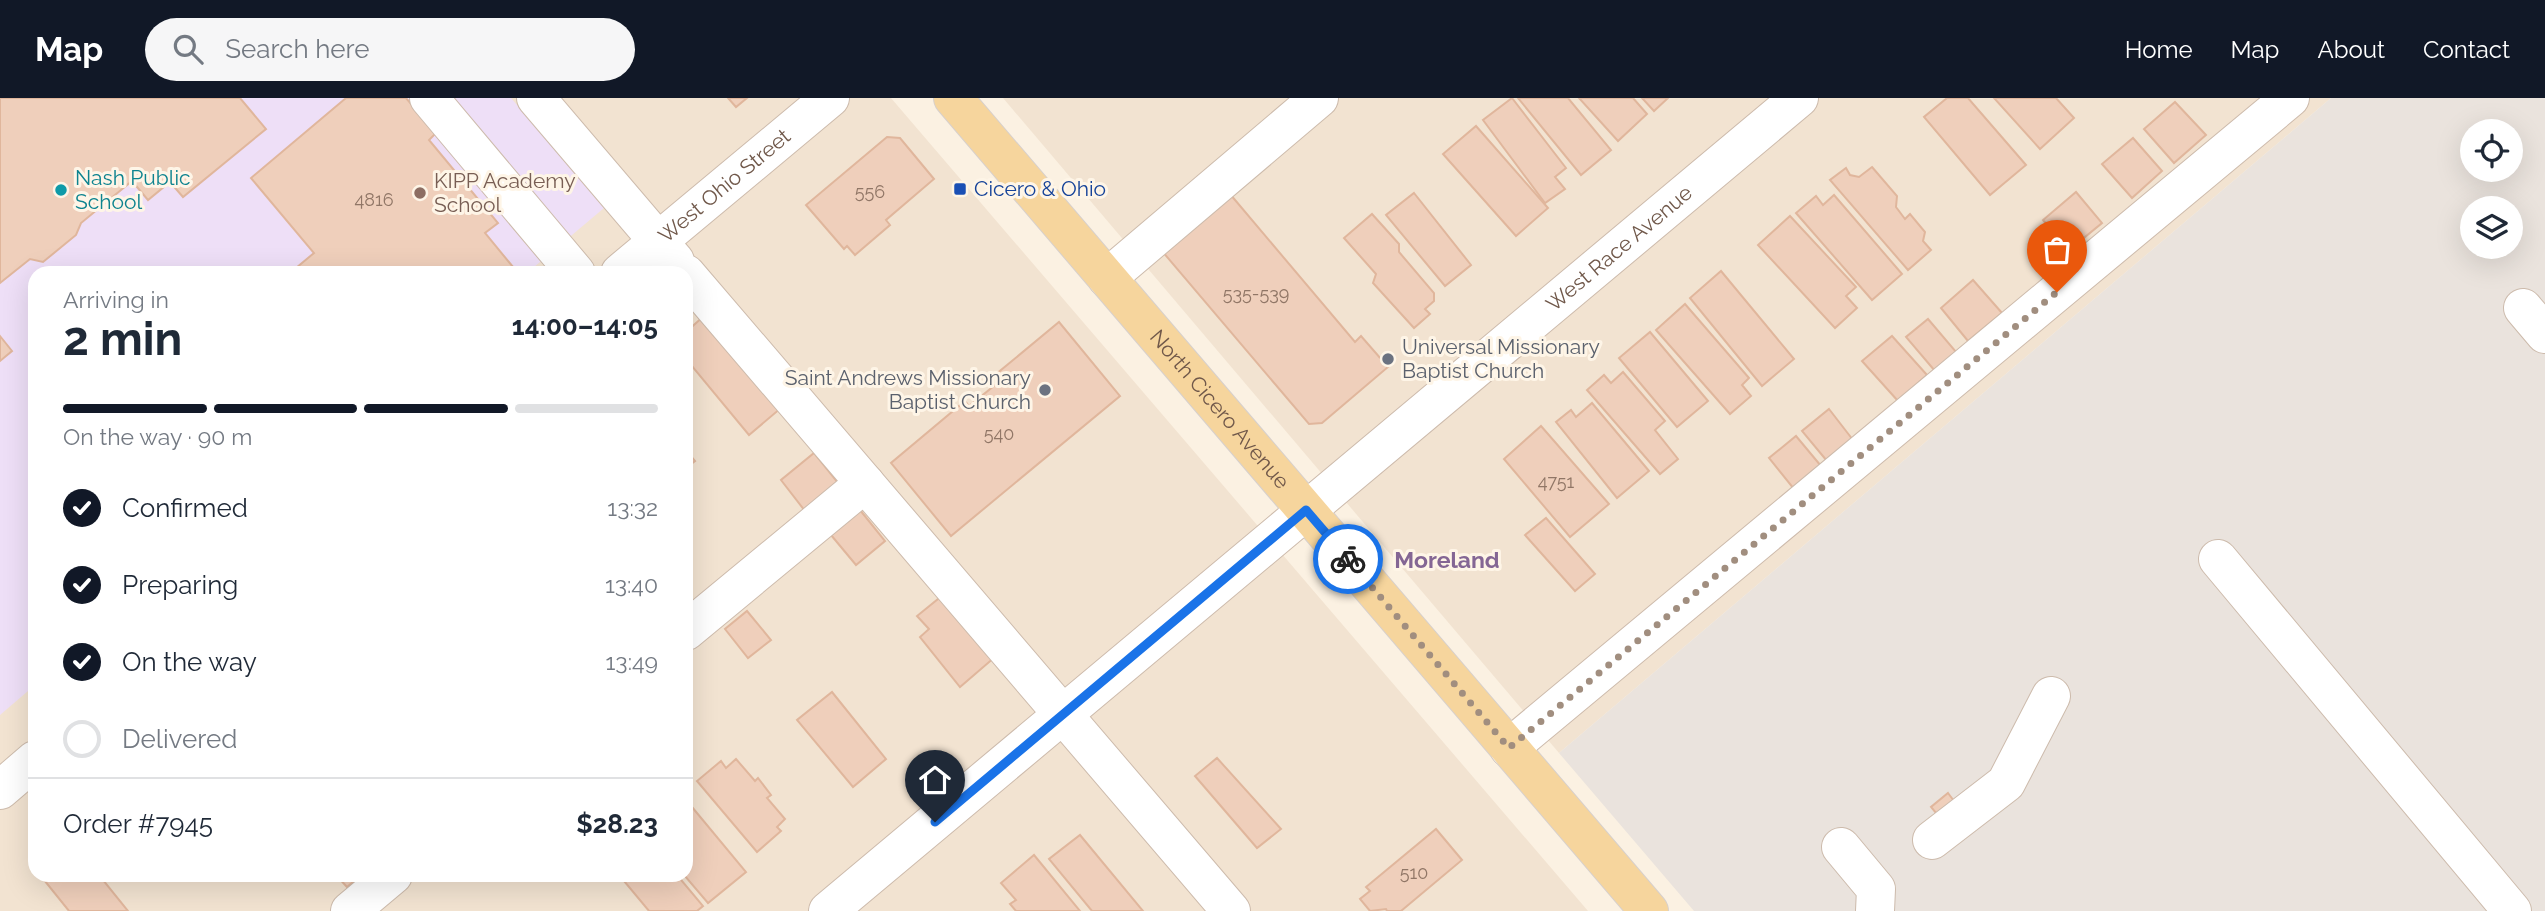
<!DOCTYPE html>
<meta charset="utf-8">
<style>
:root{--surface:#fff;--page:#f6f6f7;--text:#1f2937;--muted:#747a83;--line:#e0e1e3;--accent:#111827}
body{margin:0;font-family:Raleway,sans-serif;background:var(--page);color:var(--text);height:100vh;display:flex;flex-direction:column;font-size:26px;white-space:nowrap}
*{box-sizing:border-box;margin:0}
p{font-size:23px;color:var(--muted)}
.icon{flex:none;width:38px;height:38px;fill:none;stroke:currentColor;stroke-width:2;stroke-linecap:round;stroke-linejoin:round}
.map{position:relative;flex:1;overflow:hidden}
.details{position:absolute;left:28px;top:168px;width:665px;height:616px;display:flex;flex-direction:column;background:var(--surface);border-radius:21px;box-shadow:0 7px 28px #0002}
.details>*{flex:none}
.controls{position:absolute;left:2460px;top:21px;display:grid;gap:14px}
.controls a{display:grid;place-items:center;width:63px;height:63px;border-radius:50%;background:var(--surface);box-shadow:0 7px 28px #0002;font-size:35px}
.pin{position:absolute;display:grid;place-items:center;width:60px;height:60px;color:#fff;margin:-72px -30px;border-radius:50% 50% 50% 0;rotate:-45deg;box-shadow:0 0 7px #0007}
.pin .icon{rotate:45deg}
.courier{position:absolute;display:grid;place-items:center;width:70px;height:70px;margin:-35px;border:5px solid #1a73e8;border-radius:50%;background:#fff;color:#222;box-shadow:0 2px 9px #0007}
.overview em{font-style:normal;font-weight:700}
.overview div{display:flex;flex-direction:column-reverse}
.overview{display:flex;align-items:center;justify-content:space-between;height:119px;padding:0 35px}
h1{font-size:46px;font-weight:700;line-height:52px}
.bar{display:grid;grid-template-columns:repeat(4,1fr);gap:10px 7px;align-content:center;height:84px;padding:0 35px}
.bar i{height:9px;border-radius:5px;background:var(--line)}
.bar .active{background:var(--accent)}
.bar p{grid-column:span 4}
.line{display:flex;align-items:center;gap:18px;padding:0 35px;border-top:2px solid var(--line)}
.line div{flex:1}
ol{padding:0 35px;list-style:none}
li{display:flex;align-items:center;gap:21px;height:77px}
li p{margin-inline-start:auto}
li .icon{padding:7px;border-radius:50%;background:var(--accent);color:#fff;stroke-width:4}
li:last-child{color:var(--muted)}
li i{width:38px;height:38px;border:4px solid var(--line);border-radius:50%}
header{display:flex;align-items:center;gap:42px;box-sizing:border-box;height:98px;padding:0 35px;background:var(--accent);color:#fff}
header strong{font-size:33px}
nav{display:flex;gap:38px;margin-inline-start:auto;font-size:24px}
.search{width:490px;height:63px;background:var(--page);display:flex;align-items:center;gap:18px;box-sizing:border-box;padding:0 24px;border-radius:38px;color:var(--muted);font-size:26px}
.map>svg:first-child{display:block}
.residential{fill:#f2e3d1;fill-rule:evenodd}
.industrial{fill:#eae3dd;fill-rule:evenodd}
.education{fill:#eedff7}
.building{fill:#efcfbb;stroke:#e0b69c;stroke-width:2}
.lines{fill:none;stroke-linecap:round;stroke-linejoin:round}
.minor-casing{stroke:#cdbbac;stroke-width:40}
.major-casing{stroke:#d7d0cc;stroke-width:40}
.minor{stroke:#fff;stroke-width:38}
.major{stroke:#f6d59d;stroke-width:38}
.done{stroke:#a18e7f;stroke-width:7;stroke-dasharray:0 12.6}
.route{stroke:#1a73e8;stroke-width:9}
.transit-dot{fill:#1a4fb4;stroke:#fef5e7;stroke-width:2.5}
.culture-dot{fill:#0f9aa8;stroke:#fef5e7;stroke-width:2.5}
.education-dot{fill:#8d6e63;stroke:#fef5e7;stroke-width:2.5}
.worship-dot{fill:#6b7280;stroke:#fef5e7;stroke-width:2.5}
.labels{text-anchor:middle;stroke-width:6;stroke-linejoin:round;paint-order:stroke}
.number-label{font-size:18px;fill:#907666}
.culture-label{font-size:21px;fill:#0d838f;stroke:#fef5e7;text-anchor:start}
.education-label{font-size:21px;fill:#785e54;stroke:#fef5e7;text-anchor:start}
.street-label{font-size:21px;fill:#70584a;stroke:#fef5e7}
.transit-label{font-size:21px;fill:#164399;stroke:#fef5e7;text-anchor:start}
.worship-label{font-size:21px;fill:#5b616d;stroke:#fef5e7;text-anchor:start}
.neighbourhood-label{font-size:23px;font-weight:bold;fill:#846694;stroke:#fef5e7}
</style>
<header>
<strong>Map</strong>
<div class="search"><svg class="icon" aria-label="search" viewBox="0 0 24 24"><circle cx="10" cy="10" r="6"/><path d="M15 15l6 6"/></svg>Search here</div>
<nav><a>Home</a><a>Map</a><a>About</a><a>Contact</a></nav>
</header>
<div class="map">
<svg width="2545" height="813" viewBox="0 0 2545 813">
<rect width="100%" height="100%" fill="#fbf1e2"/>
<g class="residential">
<path d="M0,0H891L1588,813H0ZM35,175H686V777H35Z"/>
<path d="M1003,0H2331L1559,655Z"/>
</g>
<path class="industrial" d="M2331,0H2545V813H1694L1559,655ZM2473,33H2511V72H2473ZM2473,110H2511V149H2473Z"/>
<path class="education" d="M0,0H511L604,110L527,175H35V587L0,617Z"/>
<g class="building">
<path d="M0,0H240L266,31L183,99L170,84L148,102L132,83L81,125L76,137L43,164L30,161L0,185Z"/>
<path d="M346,0H406L436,35L429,42L498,125L485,135L513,169L506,175H290L314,155L251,80Z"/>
<path d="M728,0H747L736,9Z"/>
<path d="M1512,0L1566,70L1555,79L1565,91L1545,105L1483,22Z"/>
<path d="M1518,0H1568L1611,52L1581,77Z"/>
<path d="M1579,0H1633L1647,16L1618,43Z"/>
<path d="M1642,0H1668L1654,13Z"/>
<path d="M1947,0H1968L2026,67L1990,97L1924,19Z"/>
<path d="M1994,0H2056L2074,20L2040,51Z"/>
<path d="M2175,4L2206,37L2174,65L2144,31Z"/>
<path d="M1476,28L1548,110L1516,138L1443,56Z"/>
<path d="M887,39L900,40L934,81L886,122L890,127L855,157L847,148L844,151L806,107Z"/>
<path d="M2133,40L2162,73L2132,100L2102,66Z"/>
<path d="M1872,69L1897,98L1896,109L1905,121L1910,116L1925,134L1923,143L1931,152L1908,172L1830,82L1846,70L1850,77L1859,79Z"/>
<path d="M2076,94L2102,125L2069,152L2043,122Z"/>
<path d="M1414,95L1471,167L1445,188L1386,117Z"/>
<path d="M1230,96L1355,244L1361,238L1388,269L1322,325L1309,326L1162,153Z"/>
<path d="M1834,97L1902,176L1872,202L1796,115L1816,98L1823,107Z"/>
<path d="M1372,116L1399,146V154L1434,195V203L1425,211L1430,216L1414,230L1373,185L1376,176L1344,140Z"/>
<path d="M1790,118L1856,189L1846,198L1857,210L1835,230L1758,147Z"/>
<path d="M1721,173L1794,261L1762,288L1690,200Z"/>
<path d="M1973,182L2002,215L1968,243L1941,210Z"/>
<path d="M1685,206L1749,280L1742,287L1751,298L1730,316L1656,232Z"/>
<path d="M704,218L781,310L749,337L686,261V234Z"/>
<path d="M1928,221L1957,255L1935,273L1906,239Z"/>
<path d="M1059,224L1120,298L951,438L891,365L965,303L969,308L1000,283L995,277Z"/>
<path d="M1650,234L1708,303L1677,329L1619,260Z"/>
<path d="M0,238L12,253L0,263Z"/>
<path d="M1892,238L1927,277L1898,303L1862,263Z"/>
<path d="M1623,274L1665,323L1655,332L1678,361L1660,376L1587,292L1604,277L1611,285Z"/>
<path d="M1592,305L1649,373L1617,400L1556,324L1571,312L1576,319Z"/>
<path d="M1829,311L1853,342L1827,363L1802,333Z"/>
<path d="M1541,328L1609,406L1570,439L1504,361Z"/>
<path d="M1796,338L1821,368L1794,391L1769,360Z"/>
<path d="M686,352L695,363L686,370Z"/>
<path d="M814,355L838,385L805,413L781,382Z"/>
<path d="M860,412L885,443L856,467L831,437Z"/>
<path d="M1546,420L1595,476L1575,493L1525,437Z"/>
<path d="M943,497L995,559L960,589L920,539L929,531L917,518Z"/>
<path d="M747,513L771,542L748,560L725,531Z"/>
<path d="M832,594L886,661L853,689L797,622Z"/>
<path d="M1217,660L1281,731L1257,750L1195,678Z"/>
<path d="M736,661L755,683L758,680L771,697L767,700L785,721L777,729L781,733L757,754L697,683L721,663L726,670Z"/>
<path d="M1948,695L1957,707L1941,721L1931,709Z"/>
<path d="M687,703L746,774L708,805L684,777Z"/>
<path d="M1436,731L1462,762L1401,813H1387L1386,811L1370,813L1360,801L1370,793L1366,789Z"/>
<path d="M1080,737L1143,813H1092L1049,761Z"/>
<path d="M1034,757L1080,813H1016L1010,806L1016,802L1001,785Z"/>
<path d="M40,777H99L128,813H69Z"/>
<path d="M336,777H361L347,789Z"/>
<path d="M619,777H677L703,808L697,813H649Z"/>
</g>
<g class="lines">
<g class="minor-casing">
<g id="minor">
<path d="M429,0L576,175"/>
<path d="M536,0L675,163"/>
<path id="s1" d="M620,175L830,0"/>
<path d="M686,176L1231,813"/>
<path d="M1107,180L1319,0"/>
<path d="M2523,210L2545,236"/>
<path d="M2218,461L2512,813"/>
<path d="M686,533L865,385"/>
<path d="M1509,650L2290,0"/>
<path d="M0,692L35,662"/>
<path d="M1932,742L2006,685L2051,598"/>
<path d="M1841,749L1876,791L1875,813"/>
<path d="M350,813L393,777"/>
<path id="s2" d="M828,813L1799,0"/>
</g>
</g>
<g class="major-casing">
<g id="major">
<path id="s3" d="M953,0L1649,813"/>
</g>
</g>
<use href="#minor" class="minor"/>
<use href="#major" class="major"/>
</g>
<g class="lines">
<path class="done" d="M1348,461L1509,650L2057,194"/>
<path class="route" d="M935,724L1306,412L1348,461"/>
</g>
<rect class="transit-dot" x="953" y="84" width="14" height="14" rx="3.5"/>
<circle class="culture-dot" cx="61" cy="92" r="7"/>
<circle class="education-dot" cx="420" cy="95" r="7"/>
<g class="worship-dot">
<circle cx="1388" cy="261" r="7"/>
<circle cx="1045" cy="292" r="7"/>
</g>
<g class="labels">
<g class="number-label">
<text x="870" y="100">556</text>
<text x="374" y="108">4816</text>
<text x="1256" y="202">535-539</text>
<text x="999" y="342">540</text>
<text x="1556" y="390">4751</text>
<text x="1414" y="781">510</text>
</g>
<g class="culture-label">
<text x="75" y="87">Nash Public<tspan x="75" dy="24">School</tspan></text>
</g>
<g class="education-label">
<text x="434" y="90">KIPP Academy<tspan x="434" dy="24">School</tspan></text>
</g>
<g class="street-label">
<text dy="7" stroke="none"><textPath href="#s1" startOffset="136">West Ohio Street</textPath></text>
<text dy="7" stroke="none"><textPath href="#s2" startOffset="1032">West Race Avenue</textPath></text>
<text dy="7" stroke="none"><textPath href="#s3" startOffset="410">North Cicero Avenue</textPath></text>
</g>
<g class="transit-label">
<text x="974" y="98">Cicero &amp; Ohio</text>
</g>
<g class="worship-label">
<text x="1402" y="256">Universal Missionary<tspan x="1402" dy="24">Baptist Church</tspan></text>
<text x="1031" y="287" text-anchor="end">Saint Andrews Missionary<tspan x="1031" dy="24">Baptist Church</tspan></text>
</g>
<g class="neighbourhood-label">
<text x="1447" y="470">Moreland</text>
</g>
</g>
</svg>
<div class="controls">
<a><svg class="icon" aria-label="locate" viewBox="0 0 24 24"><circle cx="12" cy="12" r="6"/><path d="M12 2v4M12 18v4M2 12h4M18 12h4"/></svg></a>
<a><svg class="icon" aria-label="layers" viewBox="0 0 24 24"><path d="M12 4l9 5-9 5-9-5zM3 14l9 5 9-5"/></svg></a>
</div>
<div class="pin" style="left:2057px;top:194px;background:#ea580c"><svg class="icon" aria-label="bag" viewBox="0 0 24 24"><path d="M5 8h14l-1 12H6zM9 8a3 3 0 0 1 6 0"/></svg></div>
<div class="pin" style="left:935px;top:724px;background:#1f2937"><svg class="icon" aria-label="home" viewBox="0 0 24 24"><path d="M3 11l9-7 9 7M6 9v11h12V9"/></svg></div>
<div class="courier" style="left:1348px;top:461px"><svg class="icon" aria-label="bike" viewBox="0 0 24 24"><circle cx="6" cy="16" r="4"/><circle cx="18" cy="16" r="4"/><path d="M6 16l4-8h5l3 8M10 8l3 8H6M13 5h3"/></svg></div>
<section class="details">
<div class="overview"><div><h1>2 min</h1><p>Arriving in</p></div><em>14:00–14:05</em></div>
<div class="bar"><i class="active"></i><i class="active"></i><i class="active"></i><i></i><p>On the way · 90 m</p></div>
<ol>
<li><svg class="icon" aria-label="check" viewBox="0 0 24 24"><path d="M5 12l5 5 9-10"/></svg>Confirmed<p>13:32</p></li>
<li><svg class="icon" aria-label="check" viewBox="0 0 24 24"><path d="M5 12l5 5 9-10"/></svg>Preparing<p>13:40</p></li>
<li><svg class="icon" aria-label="check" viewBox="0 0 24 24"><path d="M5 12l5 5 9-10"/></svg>On the way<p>13:49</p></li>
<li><i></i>Delivered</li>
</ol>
<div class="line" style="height:91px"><div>Order #7945</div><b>$28.23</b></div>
</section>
</div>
